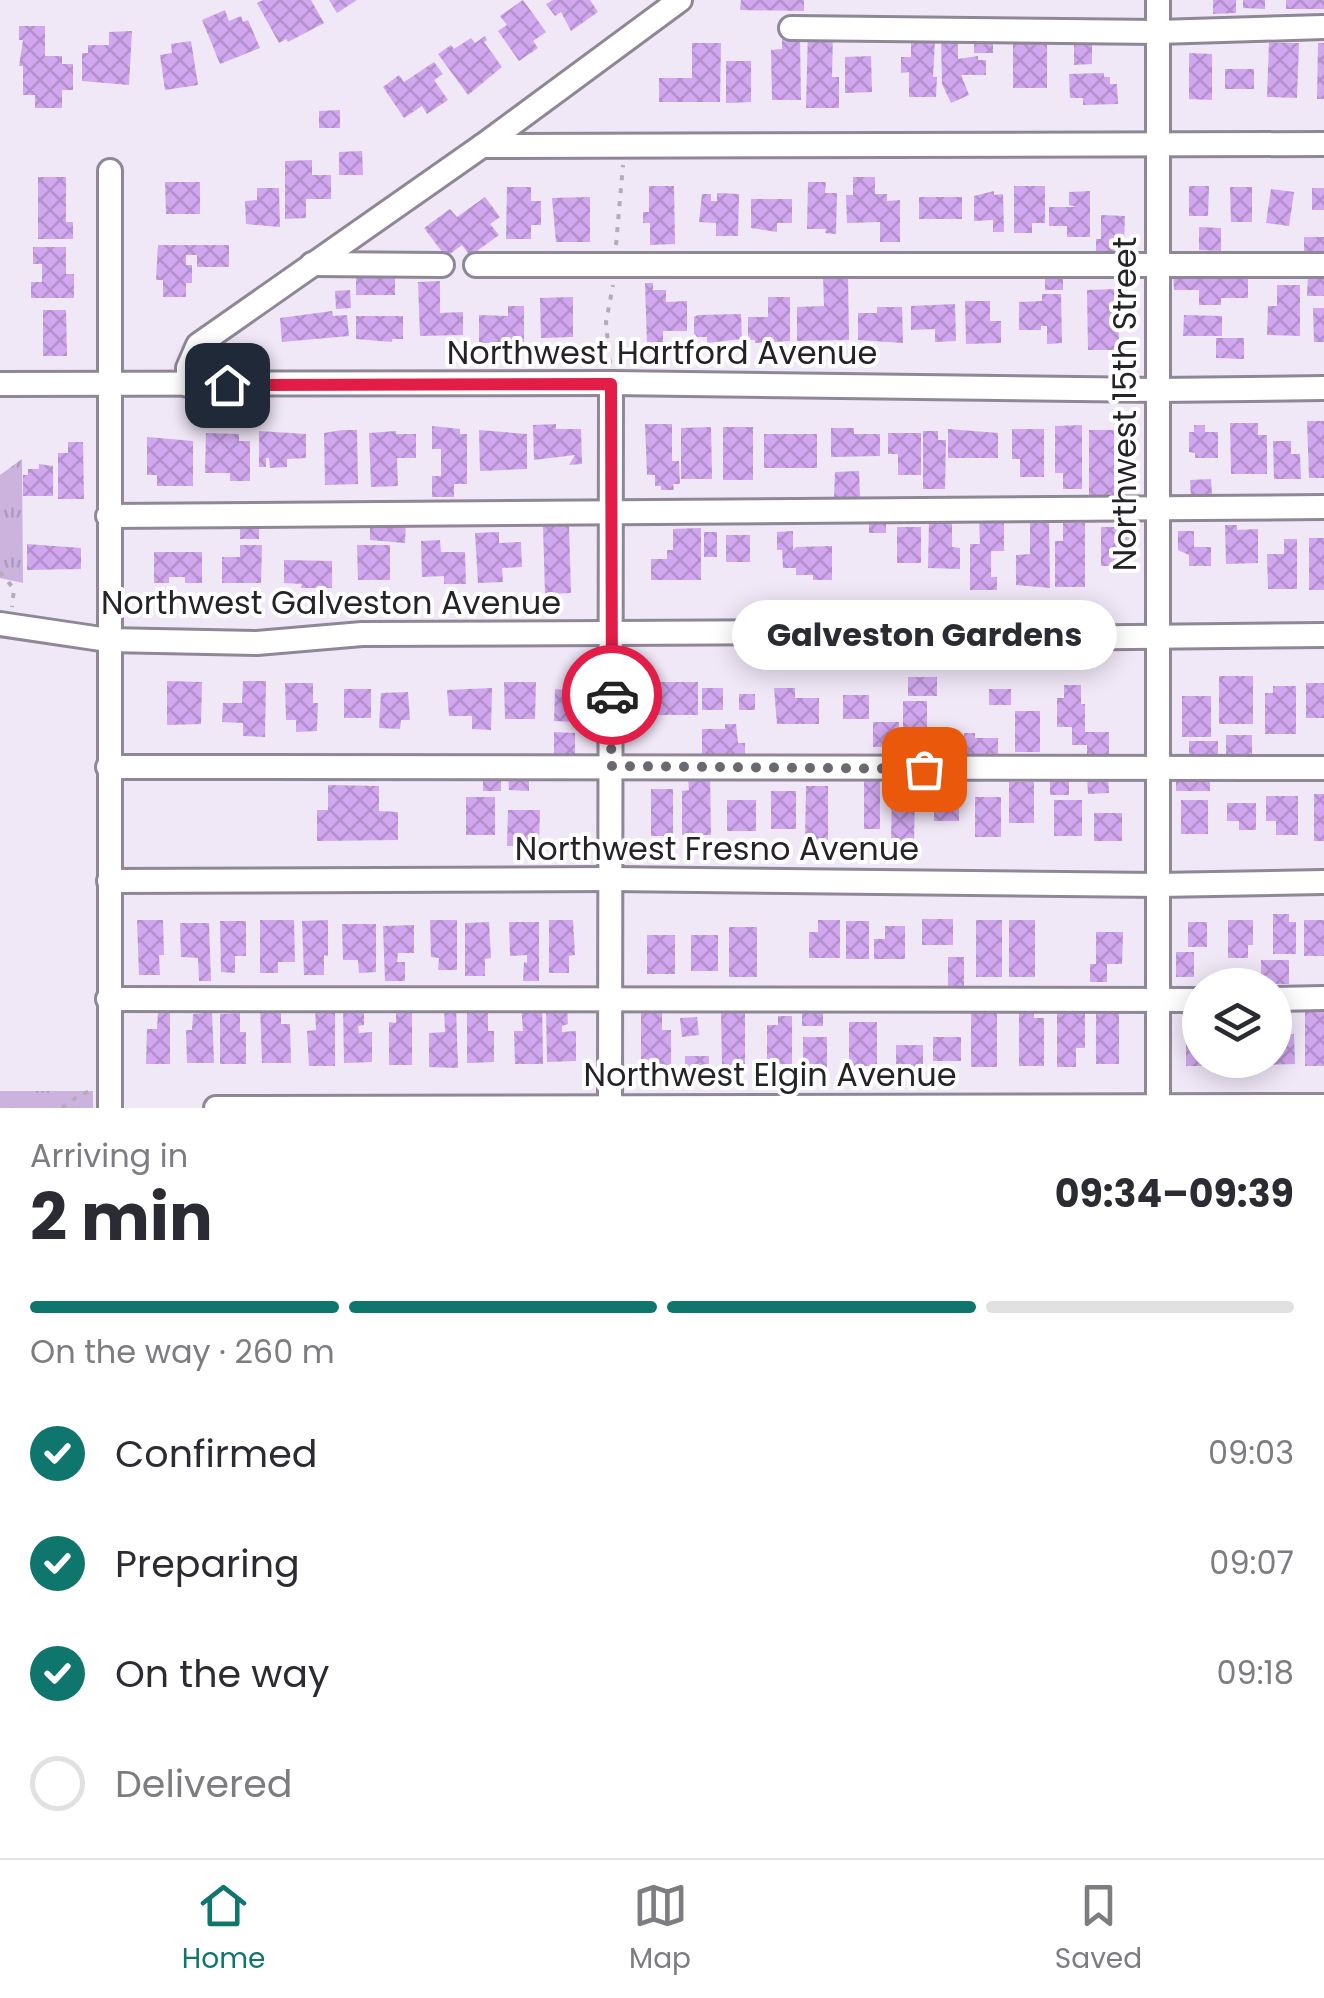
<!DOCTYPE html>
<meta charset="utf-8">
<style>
:root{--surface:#fff;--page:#f2f2f3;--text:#2b2b33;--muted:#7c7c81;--line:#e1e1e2;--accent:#0f766e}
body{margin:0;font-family:Poppins,sans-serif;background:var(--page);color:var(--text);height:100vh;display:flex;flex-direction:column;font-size:38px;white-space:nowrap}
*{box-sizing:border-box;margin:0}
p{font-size:32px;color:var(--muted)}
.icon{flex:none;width:55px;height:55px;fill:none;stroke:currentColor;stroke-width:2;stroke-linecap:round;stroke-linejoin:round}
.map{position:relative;height:1108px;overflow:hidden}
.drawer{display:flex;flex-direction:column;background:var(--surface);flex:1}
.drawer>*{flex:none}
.fabs{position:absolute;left:1182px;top:968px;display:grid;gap:20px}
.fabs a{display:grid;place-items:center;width:110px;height:110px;border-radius:50%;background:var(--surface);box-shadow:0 5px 25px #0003;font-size:50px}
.pin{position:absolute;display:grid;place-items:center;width:85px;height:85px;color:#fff;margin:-42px;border-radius:20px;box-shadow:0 5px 15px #0006}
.courier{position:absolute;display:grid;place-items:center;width:100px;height:100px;margin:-50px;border:8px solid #e11d48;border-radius:50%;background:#fff;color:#222;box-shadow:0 2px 12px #0007}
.bubble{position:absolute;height:70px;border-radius:35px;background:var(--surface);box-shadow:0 5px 25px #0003;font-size:32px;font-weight:700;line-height:70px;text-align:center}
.summary em{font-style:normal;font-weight:700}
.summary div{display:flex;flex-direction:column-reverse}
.summary{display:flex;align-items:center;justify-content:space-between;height:170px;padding:0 30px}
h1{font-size:65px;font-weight:700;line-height:75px}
.bar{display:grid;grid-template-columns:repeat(4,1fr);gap:15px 10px;align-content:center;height:120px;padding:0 30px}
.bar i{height:12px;border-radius:8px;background:var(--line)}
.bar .active{background:var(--accent)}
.bar p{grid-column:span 4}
ol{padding:0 30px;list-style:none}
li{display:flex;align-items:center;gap:30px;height:110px}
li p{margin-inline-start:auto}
li .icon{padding:10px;border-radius:50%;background:var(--accent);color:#fff;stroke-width:4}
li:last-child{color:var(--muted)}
li i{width:55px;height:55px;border:5px solid var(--line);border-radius:50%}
.menu{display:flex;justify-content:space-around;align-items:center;height:140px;border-top:2px solid var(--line);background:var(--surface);font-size:28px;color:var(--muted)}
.menu a{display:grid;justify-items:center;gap:5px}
.menu .active{color:var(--accent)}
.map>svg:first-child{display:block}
.park{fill:url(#park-tufts)}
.building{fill:url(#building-cross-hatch)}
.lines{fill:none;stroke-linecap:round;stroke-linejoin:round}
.minor-casing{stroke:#8f8796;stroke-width:28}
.path{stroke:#b3acb9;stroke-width:4;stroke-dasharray:5 8;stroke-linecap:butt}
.minor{stroke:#fff;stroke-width:22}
.done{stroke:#6c6770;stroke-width:10;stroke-dasharray:0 18}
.route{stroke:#e11d48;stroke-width:12}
.labels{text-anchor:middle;stroke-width:8;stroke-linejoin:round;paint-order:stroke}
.street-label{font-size:32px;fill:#252228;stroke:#fff}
</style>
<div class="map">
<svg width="1324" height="1108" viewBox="0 0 1324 1108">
<defs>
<pattern id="park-tufts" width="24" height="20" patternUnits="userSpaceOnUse" patternTransform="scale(2.5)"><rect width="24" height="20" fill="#cbb3de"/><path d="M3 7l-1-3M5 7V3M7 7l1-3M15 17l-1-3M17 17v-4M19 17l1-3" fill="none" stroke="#ae9abe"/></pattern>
<pattern id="building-cross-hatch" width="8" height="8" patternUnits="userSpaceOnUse" patternTransform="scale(2.5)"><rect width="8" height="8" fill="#d1a8ef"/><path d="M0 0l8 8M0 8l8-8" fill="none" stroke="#b390cd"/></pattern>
</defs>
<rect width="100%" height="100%" fill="#f0e7f7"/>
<g class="park">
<path d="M22,459L23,583L0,578V475Z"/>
<rect x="0" y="1091" width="93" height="17"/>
</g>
<g class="building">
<path d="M263,0H311L324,23L288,42L286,39L279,43L257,3Z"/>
<path d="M329,0H357L337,13Z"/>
<path d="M523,0L546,32L533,41L538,48L519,61L498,31L507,25L500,16Z"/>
<path d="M553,0H590L598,12L571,31L561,12L555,16L546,4Z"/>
<path d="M741,0H804V11L740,10Z"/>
<path d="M1213,0H1236V13L1213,14Z"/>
<path d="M1243,0H1265V9L1243,8Z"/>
<rect x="1286" y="0" width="38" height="9"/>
<path d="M225,10L229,21L241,16L243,22L248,20L260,48L220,64L202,20Z"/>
<path d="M19,26H45V56H62V64H73V90H62V108H35V95H23V66H19L23,40H19Z"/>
<path d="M833,30L832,77H839V108H806L808,31Z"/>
<path d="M132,31L129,85L82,81V53H88V45H109V32Z"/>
<rect x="1013" y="34" width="34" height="54"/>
<path d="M485,36L487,40L484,42L502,67L468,95L438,54L451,45L454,49L471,38L475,43Z"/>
<rect x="974" y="37" width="19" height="16"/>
<path d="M958,38V59L978,56V60H986V75H961L969,95L951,103L942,84L941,39Z"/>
<path d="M782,39H800L801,100H772L771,50L782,49Z"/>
<path d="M935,40L933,77H937L936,97H909V72L901,73V57H911V41Z"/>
<path d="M1074,40H1092V64L1074,65Z"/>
<path d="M191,41L198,85L165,90L160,55L172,53L171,44Z"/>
<path d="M692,43H721L720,102H659V78H692Z"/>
<path d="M1269,43H1299L1297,98L1267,97Z"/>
<path d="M1318,43H1324V99H1317Z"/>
<path d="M1189,53L1212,54V100L1189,99Z"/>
<path d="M871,56L872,92L845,93V57Z"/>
<path d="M726,61H751V102L726,103Z"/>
<path d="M434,62L443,74L434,80L448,100L427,114L422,106L404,118L383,87L399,75L404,82Z"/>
<rect x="1225" y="69" width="29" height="20"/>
<path d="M1104,73V77H1110V84H1117L1118,104L1083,105V98H1070L1069,74Z"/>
<path d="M340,110V128H319V111Z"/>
<path d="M362,151L363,175H339V152Z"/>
<path d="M312,160V175H331V199H306V218L285,219V161Z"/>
<path d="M38,177H66V222H73V239H38Z"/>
<path d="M853,177H875V194H887V201L900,200V242H880V222L847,223L846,195H853Z"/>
<path d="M165,182H200V214H166Z"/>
<path d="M808,182H826L825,193H837L836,234L825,233L826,229H807Z"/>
<path d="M649,186H674L675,244L650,245V223H643V212H649Z"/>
<path d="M1014,186H1045V223H1032V233H1014Z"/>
<path d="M1189,186H1209L1208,216H1189Z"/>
<path d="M507,187H531V201H541V225H531V239H506Z"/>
<path d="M1230,187H1252V222H1231Z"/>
<path d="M257,188H279L280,227L246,224L245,201L257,200Z"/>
<rect x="1312" y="188" width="12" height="22"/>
<path d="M1271,189L1294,192L1289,226L1266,223Z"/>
<path d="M994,191V195L1003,194L1004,232H993V220L974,221V196Z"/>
<path d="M1090,191V237H1067V226H1049V207H1076L1069,205V192Z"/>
<path d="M717,193L739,194L738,236H716V223L699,222L702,194H711V201H717Z"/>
<path d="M485,197L500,217L490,224L499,235L470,256L462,245L446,257L424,228L450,209L457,217Z"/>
<path d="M590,197V242H556L552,198Z"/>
<rect x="919" y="197" width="43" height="22"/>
<path d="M751,199H792V223H777V232L751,228Z"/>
<path d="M1101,215L1125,216L1124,242H1117V253H1096V239H1101Z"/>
<path d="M1199,227L1221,228V251L1199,250Z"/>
<rect x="1304" y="237" width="20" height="21"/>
<path d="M158,245H229V267H197V255H186V265H192V283H186V297H163V280H156Z"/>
<path d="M33,247H66V274H74V298H31V282H42V264H33Z"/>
<path d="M1173,271H1201V277H1248V298H1221V305H1199V290H1174Z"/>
<rect x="356" y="275" width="39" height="20"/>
<path d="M823,275H848L849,340L797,341V307L824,306Z"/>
<path d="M1308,275H1324V296H1307Z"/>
<rect x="1045" y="276" width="18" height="14"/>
<path d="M440,281V313L463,312V335L420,336L418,282Z"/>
<path d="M645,283H653V290H666V302L687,301V331H663V343L647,344Z"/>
<path d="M1277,285H1300V336L1267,335L1268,306H1277Z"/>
<path d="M1118,289L1119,350H1088L1087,290Z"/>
<path d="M350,290L351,308L336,309L335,291Z"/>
<path d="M1042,294H1061L1062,343L1047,344V326H1041V330H1019V302L1042,301Z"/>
<path d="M573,297V337L541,338L540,298Z"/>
<path d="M768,297H790V341L755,343V340H748V317H768Z"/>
<path d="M965,301H990V321H1001V343L966,344Z"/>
<path d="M955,304L956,341L935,342V329L911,330V306Z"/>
<path d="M508,306H524V343H479V315L508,316Z"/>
<path d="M877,307H902L903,343L858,340V313H877Z"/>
<path d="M1313,308H1324V342H1314Z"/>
<path d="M43,310H66L67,356H43Z"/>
<path d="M332,311L333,316L347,315L349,336L282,342L280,318Z"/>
<path d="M741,314L742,339L707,343V337H697L694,333V317L698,315Z"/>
<path d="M1184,315L1222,316V336H1183Z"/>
<path d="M356,316H403V339H392V342L356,339Z"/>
<path d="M1216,338H1244V359L1216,358Z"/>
<path d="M1307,421H1324V478H1309Z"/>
<path d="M1230,423H1258V435H1267V474H1231Z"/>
<path d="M556,424V429H581L582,464L569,465L575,455L534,460L533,425Z"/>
<path d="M645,424H672V461H679L680,484H673L674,490H661V486H655V475H647Z"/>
<path d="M1082,425V489H1063V473H1055V426Z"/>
<path d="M1194,425H1205V432H1218V458H1195V453L1189,452V432H1194Z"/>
<path d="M432,426L460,429V434H467V484H454V497H432V476H441V449H432Z"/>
<path d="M711,427L712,479H681V428Z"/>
<rect x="723" y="427" width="30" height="53"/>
<path d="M831,428H854V434H880V456L831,457Z"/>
<path d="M948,429L998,433V458H948Z"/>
<path d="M1012,429H1044V477H1020V459H1012Z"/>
<path d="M342,430H357L358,484L325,485L324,433Z"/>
<path d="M479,430L527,434V469L480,471Z"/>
<rect x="1089" y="430" width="25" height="66"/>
<path d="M259,431L306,434V458L287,459V467L270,468L269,458H266V467H259Z"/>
<path d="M396,431V434H416V458H397L398,486L371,487L369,433Z"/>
<path d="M923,431H938V440H946L945,489H923Z"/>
<path d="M206,433L239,434V441H250V481H230V473H205Z"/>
<path d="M888,433H921V475H898V454H888Z"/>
<rect x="764" y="434" width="53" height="34"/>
<path d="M147,437L193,441V486H157V475H147Z"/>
<path d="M1273,441H1291V454H1300L1301,479H1274Z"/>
<path d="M68,442H83L84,499H58V453H68Z"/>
<path d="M39,464L53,466V496H23V475H28V469H39Z"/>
<path d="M859,471L860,497L834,498L835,472Z"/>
<path d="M1211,479L1212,496L1191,497L1190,480Z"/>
<rect x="869" y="516" width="17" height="17"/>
<rect x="240" y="518" width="19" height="21"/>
<path d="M1030,518H1049L1050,588L1016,585V555L1030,554Z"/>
<path d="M370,519H406L405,543L370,540Z"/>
<path d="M979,519H1004V551H991V577H997V590H970V544H980Z"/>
<path d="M929,522L952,523V547L960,548V569L928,568Z"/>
<path d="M1063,523H1085V587H1055V541H1063Z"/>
<path d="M569,525L571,593L545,594L543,526Z"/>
<path d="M1225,525H1237V530L1258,529V563L1226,564Z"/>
<rect x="897" y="527" width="24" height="36"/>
<rect x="1101" y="527" width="30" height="39"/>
<path d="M701,528V580H651V559H667V550H673V529Z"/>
<path d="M793,531V550L796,547L832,546V580H813V575H796V568H783L782,550H777V532Z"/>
<path d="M1178,531H1194V547H1211V566H1189V555L1178,550Z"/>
<path d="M499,532V543L521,542L522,567L502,568L503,582L478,583L475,533Z"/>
<rect x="704" y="532" width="13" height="25"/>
<rect x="726" y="535" width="24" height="27"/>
<rect x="1309" y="538" width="15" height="52"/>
<path d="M1284,539H1297V589H1268L1267,554H1284Z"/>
<path d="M440,540L441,552H465L466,584H444V576L422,577L421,541Z"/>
<path d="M27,544L81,548V569L27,570Z"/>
<path d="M240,545H262L261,583H222V557H240Z"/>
<path d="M357,545H390V580H358Z"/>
<path d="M154,552H202V583H185V577H169V583H154Z"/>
<path d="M284,560L332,561V588H301L302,584L284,583Z"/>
<rect x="1219" y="676" width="34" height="48"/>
<rect x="908" y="677" width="29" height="19"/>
<path d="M167,681L202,682L201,724L167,725Z"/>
<path d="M243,681H266L265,737L243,736V723L222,722L223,703H242Z"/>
<path d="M504,682H536L535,719H505Z"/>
<rect x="639" y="682" width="59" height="33"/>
<path d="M285,683H313V703H318L317,731L296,732V720H286Z"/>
<rect x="1306" y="683" width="18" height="35"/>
<path d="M1064,685H1081V704H1085V732H1109V757H1087V745H1072V727H1057V698H1064Z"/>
<path d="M1273,686H1296V734H1265V693H1273Z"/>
<path d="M492,688L491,730L472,729V716H449L447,690Z"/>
<rect x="702" y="688" width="21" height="22"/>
<path d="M774,688H795V698H819V724H777Z"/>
<rect x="344" y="689" width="27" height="29"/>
<path d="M555,689L577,691L576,722L554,721Z"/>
<rect x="989" y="689" width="22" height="16"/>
<path d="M408,692L410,720H401L400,729L379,728L381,693Z"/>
<rect x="739" y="694" width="16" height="16"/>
<rect x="843" y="695" width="26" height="24"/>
<rect x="1182" y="696" width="29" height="41"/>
<rect x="903" y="701" width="24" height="37"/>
<rect x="1015" y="711" width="25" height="41"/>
<rect x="873" y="722" width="26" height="25"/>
<path d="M725,724H736L738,743H745V754H733V764L702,759V729H725Z"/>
<path d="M554,732L575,733V757H554Z"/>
<path d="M964,733H975V738H998V760H964Z"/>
<rect x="1226" y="735" width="26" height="21"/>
<rect x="1189" y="741" width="29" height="18"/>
<rect x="912" y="743" width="24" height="17"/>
<path d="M483,770L501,771V791H483Z"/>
<path d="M508,772H529V791L509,790Z"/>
<rect x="1176" y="773" width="34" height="18"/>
<path d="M1108,775L1109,793L1088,794L1087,776Z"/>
<path d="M710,776L711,835H682V791L689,790L688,777Z"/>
<rect x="1050" y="777" width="19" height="18"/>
<rect x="864" y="778" width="16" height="51"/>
<rect x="1009" y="782" width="25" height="41"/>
<path d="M892,783H915L914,847H891Z"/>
<path d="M328,785L379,786V811L398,812V840L317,841V810H328Z"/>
<path d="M806,786H828V840H805Z"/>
<rect x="651" y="789" width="22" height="47"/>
<rect x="771" y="791" width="25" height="38"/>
<rect x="1314" y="794" width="10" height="47"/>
<path d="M1266,796H1298V835H1276V821H1266Z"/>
<rect x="466" y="797" width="29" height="38"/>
<rect x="975" y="797" width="26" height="40"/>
<rect x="934" y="798" width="25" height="23"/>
<rect x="727" y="800" width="29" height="31"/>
<rect x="1054" y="800" width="28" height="36"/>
<rect x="1181" y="800" width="27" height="34"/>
<path d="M1227,803H1256V830H1239V821H1227Z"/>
<path d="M508,810H540L539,845L507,846Z"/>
<rect x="1094" y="813" width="28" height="28"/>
<path d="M1273,914H1289V922H1296V954H1273Z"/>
<rect x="922" y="919" width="31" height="26"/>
<path d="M137,920H163L164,955H159L160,975H139Z"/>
<path d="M260,920H294L295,962H278V973H260Z"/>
<path d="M328,920V956L324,955V975H304L302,921Z"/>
<path d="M430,920H457V970H438L439,958L431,957Z"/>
<path d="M549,920H573L575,955L569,956V973H549Z"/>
<path d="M818,920H840V958H809V932H818Z"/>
<rect x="976" y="920" width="26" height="57"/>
<rect x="1009" y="920" width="26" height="57"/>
<path d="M1228,920H1253V945H1248V958H1228Z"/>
<rect x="1304" y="920" width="20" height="36"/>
<path d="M220,921H246V956H235V973L221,972Z"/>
<rect x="846" y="921" width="23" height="38"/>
<path d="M489,922L491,958L485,959V976H465V923Z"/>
<path d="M509,922H539V981H523L524,962L527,963V955L510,956Z"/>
<rect x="1188" y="922" width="19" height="25"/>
<path d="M180,923H209L211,981H199L198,958L181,957Z"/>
<path d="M342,924H376V972L359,973L358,960H343Z"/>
<path d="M414,925V953H398L397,962H405V981H385L383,926Z"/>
<path d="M885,926H905V959H874V939H885Z"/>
<rect x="729" y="927" width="28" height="50"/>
<path d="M1096,932H1123L1122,964H1107V982H1090V964H1096Z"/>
<rect x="647" y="935" width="28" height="39"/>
<rect x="691" y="935" width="27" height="36"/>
<rect x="1176" y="952" width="18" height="25"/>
<rect x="948" y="957" width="16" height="31"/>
<rect x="1261" y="960" width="28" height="24"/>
<path d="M1019,1002H1034V1018H1044V1066H1019Z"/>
<rect x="1184" y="1002" width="16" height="23"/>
<path d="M542,1003L543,1064H515L514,1031H523L521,1004Z"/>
<rect x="1305" y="1003" width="19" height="63"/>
<path d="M546,1004H567L568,1024L562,1026V1032L576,1031V1061L547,1062Z"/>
<rect x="802" y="1004" width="21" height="22"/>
<rect x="971" y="1004" width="26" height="63"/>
<path d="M260,1005H281V1024H290L291,1063H262Z"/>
<path d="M343,1005H364V1025L358,1026L359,1033L372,1032V1062L344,1063Z"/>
<path d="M456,1005L458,1068L429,1067V1033L445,1032L444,1006Z"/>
<path d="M1057,1007H1085V1048H1076V1067H1057Z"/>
<path d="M315,1008H335V1066H309L307,1031L316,1030Z"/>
<path d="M721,1009H745V1067L722,1068Z"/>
<rect x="1096" y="1009" width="23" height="55"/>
<path d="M158,1011H170V1064H146L147,1029H157Z"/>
<path d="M488,1011V1031H494V1062L467,1063V1012Z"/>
<path d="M212,1012L214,1063H187L186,1030H192L193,1014Z"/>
<path d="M396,1012H412V1065H389V1022L396,1023Z"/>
<path d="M240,1013V1032H246V1064H220V1014Z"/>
<path d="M641,1013H662V1030H671V1067H641Z"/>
<path d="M778,1016H792V1064H767V1025H778Z"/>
<path d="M697,1017L699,1035L682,1037L680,1018Z"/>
<path d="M1275,1019H1288V1034H1294L1295,1064L1264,1065V1060H1275Z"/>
<rect x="849" y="1022" width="28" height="44"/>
<path d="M1186,1034H1200V1060H1214V1066H1186Z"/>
<rect x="803" y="1037" width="24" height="37"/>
<rect x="933" y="1037" width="28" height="24"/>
<rect x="896" y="1045" width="27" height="28"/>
<rect x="685" y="1056" width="24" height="27"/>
</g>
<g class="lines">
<g class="minor-casing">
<g id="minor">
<path d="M1158,0V1108"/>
<path d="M791,28L1158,32L1324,27"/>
<path d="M482,146L1324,144"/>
<path d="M312,264L442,265"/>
<path d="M476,265H1324"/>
<path d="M0,384L611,383L1158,390L1324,388"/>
<path d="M188,385V368L198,345L482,146L680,0"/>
<path d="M108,516L1324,507"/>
<path d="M0,624L108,640L257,643L362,634L846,632L932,639L1324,635"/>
<path d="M108,767L1324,768"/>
<path d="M109,881L611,879L1158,885L1324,882"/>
<path d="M108,999L1200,1000"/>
<path d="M1275,999L1324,998"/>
<path d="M110,1108V171"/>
<path d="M216,1108L1324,1106"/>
<path d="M610,1108L611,383"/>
</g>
</g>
<g class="path">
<path d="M616,245L623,165"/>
<path d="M610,364L606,322L613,285"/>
<path d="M0,572L14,589L12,607"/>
<path d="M62,1108L79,1095L91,1091"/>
</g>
<use href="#minor" class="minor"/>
</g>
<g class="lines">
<path class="done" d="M612,695L611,766L924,769"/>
<path class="route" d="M227,385L611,384L612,695"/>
</g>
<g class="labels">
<g class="street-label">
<text x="662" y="364">Northwest Hartford Avenue</text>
<text transform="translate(1125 404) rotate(-90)" y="11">Northwest 15th Street</text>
<text x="331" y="614">Northwest Galveston Avenue</text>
<text x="717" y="860">Northwest Fresno Avenue</text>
<text x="770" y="1086">Northwest Elgin Avenue</text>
</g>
</g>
</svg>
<div class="fabs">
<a><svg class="icon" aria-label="layers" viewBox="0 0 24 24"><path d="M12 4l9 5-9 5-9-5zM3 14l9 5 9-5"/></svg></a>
</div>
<div class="pin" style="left:924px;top:769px;background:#ea580c"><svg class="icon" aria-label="bag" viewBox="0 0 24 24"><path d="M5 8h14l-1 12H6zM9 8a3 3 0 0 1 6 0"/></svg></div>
<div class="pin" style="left:227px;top:385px;background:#1f2937"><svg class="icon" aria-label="home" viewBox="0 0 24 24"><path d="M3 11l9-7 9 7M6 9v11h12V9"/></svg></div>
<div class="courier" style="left:612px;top:695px"><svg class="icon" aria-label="car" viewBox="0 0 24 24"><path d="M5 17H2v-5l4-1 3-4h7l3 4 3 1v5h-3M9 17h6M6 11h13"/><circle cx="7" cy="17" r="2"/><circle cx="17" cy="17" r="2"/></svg></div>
<div class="bubble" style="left:732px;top:600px;width:385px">Galveston Gardens</div>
</div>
<section class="drawer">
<div class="summary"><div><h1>2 min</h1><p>Arriving in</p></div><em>09:34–09:39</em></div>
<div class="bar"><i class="active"></i><i class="active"></i><i class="active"></i><i></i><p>On the way · 260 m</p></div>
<ol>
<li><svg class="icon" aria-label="check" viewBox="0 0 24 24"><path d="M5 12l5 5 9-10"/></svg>Confirmed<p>09:03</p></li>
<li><svg class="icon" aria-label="check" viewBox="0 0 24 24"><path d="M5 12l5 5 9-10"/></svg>Preparing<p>09:07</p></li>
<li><svg class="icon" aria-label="check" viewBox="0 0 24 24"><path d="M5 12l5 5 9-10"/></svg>On the way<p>09:18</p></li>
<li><i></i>Delivered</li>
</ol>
</section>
<nav class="menu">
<a class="active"><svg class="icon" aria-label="home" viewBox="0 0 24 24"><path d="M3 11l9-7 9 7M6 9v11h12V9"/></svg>Home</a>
<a><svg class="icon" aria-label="map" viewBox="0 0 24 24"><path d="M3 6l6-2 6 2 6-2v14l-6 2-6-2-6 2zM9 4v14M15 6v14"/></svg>Map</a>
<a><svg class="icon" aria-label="saved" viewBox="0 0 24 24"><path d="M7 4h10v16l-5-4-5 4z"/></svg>Saved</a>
</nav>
